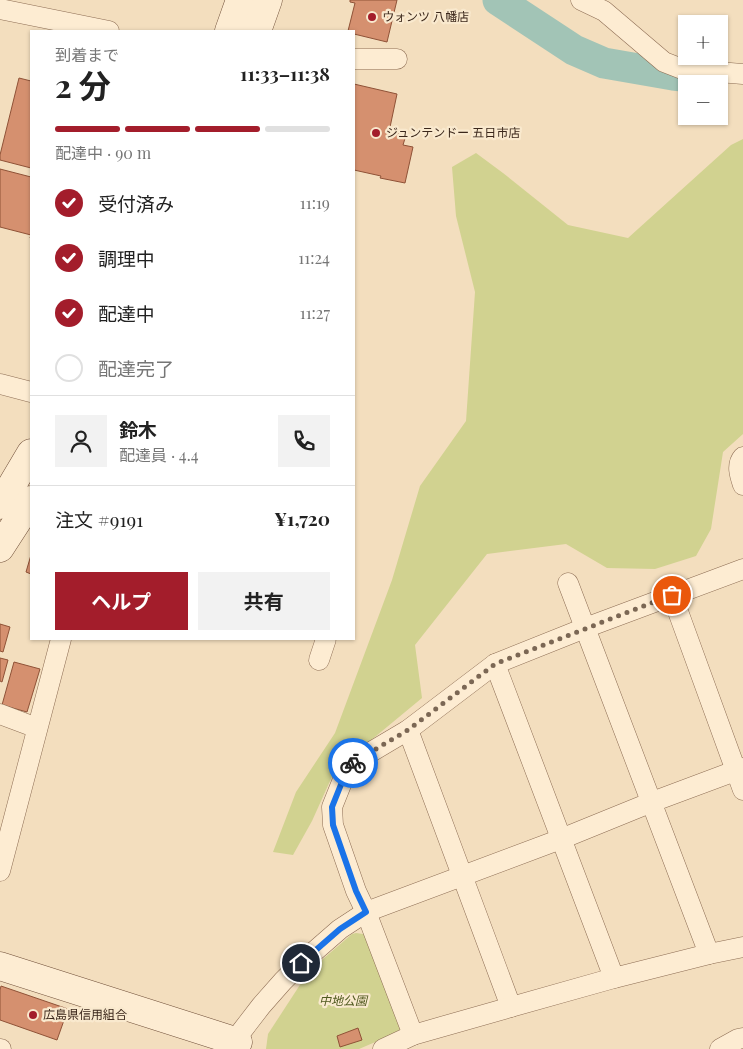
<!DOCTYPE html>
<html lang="ja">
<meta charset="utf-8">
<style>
:root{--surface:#fff;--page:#f2f2f2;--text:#222;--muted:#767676;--line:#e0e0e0;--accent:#a31d2b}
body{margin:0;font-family:"Playfair Display","Noto Sans JP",serif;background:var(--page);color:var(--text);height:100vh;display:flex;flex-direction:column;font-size:19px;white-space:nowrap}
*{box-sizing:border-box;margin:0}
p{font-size:16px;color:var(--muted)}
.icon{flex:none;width:28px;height:28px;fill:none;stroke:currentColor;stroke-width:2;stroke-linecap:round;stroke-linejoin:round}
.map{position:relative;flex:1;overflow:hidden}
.panel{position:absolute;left:30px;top:30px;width:325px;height:610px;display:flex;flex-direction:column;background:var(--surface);border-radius:0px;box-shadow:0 1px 4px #0004}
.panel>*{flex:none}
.controls{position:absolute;left:678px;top:15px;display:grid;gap:10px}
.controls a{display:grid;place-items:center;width:50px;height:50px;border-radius:0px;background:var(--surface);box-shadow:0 1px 4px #0004;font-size:25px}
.pin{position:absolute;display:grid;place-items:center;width:42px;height:42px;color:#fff;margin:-21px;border:2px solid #fff;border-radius:50%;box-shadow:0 1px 5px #0007}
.courier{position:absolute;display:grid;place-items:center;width:50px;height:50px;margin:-25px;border:4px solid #1a73e8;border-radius:50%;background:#fff;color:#222;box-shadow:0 1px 6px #0007}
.head em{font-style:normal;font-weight:700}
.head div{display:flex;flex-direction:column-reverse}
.head{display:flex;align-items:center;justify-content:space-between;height:85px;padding:0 25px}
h1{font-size:32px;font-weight:700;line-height:38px}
.bar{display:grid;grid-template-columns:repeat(4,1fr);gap:8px 5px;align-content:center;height:60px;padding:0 25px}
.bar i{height:6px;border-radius:4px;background:var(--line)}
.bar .selected{background:var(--accent)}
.bar p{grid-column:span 4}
.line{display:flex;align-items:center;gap:12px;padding:0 25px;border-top:1px solid var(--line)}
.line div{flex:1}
.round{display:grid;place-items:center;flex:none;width:52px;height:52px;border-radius:0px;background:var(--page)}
ol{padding:0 25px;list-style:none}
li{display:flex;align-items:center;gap:15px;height:55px}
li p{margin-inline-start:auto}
li .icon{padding:5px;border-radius:50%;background:var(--accent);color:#fff;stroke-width:4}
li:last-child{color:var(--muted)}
li i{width:28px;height:28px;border:2px solid var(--line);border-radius:50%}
.action{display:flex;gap:10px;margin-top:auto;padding:10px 25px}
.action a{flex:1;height:58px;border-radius:0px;background:var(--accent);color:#fff;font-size:20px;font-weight:700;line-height:58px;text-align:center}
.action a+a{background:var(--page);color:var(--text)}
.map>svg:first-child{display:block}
.green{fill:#d1d290}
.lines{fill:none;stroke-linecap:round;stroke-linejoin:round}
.river{stroke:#a2c4b6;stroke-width:31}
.building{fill:#d5906f;stroke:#8f5237}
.street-casing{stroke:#8d6d54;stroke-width:21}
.secondary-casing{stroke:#6f4e38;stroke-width:29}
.street{stroke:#fdecd2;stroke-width:20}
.secondary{stroke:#fdecd2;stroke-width:28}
.done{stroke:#7b6754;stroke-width:5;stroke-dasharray:0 9}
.route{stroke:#1a73e8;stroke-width:6}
.poi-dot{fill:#a31d2b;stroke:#f9e9ce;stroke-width:2}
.labels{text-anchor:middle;stroke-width:4.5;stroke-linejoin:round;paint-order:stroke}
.poi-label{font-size:12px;fill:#3b271b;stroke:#f9e9ce;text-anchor:start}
.park-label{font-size:12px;font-style:italic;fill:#50591f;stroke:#f9e9ce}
</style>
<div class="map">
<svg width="743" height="1049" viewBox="0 0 743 1049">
<rect width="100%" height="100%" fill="#f3debe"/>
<g class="green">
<path d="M743,139V434L723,452L711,529L696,556L655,569L607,568L566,544L487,554L415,645L422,698L335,770L312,821L293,855L273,852L296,792L335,733L392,580L420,486L466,421L475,292L456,216L452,167L476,153L503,173L568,225L628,238L731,145Z"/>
<path d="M356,933L363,934L368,937L400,1020V1029L394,1034L359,1049H266L268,1034L309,971L352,934Z"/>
</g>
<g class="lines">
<path class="river" d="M498,0L574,50L604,63L673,75L710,79"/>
</g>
<g class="building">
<path d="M350,0H397L387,42L354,34V31H348L355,3L350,2Z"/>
<path d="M19,78L31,81V168L0,160V155Z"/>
<path d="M354,84L397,94L389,132L406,135L403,145L413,147L405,183L380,178L381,176L354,170Z"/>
<path d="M0,169L31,177V238H30L31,235L0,227Z"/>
<path d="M31,555V574L26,572Z"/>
<path d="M0,624L10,627L3,652L0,651Z"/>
<path d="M0,658L8,660L2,682L0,681Z"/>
<path d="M14,662L40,669L27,712L2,705Z"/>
<path d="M1,986L68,1009L57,1040L0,1020V990Z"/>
<path d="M358,1028L362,1040L340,1047L337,1036Z"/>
</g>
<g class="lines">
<g class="street-casing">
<g id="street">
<path d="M581,0L604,11L664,62L682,69L743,74"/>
<path d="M0,9L109,31"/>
<path d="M354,59H397"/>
<path d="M0,384L31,392"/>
<path d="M743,457C736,465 740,476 743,485"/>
<path d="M568,583L709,954"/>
<path d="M672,595L743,790"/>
<path d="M319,660L326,639"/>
<path d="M495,664L614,978"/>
<path d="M0,714L37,728"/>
<path d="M408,730L511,1007"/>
<path d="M0,871L61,639"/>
<path d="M413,1035L366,912L356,891L333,825L332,807L342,782L354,762L408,730L495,664L585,628L743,569"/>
<path d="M0,1049H1"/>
<path d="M239,1049L238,1042L241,1032L261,1006L283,981L301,963L340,929L366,912L561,839L652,802L743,768"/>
<path d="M383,1049L413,1035L511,1007L614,978L709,954L743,947"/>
<path d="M720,1049L738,1039L743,1038"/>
</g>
</g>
<g class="secondary-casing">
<g id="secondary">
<path d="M229,31L240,0"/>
<path d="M257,31L268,0"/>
<path d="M0,505L31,453"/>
<path d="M0,548L31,500"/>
<path d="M0,966L238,1042"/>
</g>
</g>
<use href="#street" class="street"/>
<use href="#secondary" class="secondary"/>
</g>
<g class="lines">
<path class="done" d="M353,763L354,762L408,730L495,664L672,595"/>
<path class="route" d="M301,963L340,929L366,912L356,891L333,825L332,807L342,782L353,763"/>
</g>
<g class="poi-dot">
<circle cx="372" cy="17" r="5"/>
<circle cx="376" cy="133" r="5"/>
<circle cx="33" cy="1015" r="5"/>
</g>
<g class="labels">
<g class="poi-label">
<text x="382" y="21">ウォンツ 八幡店</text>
<text x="386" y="137">ジュンテンドー 五日市店</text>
<text x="43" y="1019">広島県信用組合</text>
</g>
<g class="park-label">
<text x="343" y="1005">中地公園</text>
</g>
</g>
</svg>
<div class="controls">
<a>+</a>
<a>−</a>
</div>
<div class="pin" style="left:672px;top:595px;background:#ea580c"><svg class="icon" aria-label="bag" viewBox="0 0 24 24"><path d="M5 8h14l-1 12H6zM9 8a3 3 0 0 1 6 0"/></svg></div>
<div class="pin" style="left:301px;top:963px;background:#1f2937"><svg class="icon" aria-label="home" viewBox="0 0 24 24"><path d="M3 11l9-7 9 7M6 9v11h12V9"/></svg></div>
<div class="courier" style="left:353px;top:763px"><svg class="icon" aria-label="bike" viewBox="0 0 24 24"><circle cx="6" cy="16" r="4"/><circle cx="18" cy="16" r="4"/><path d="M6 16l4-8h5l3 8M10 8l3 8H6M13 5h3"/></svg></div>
<section class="panel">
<div class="head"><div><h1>2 分</h1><p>到着まで</p></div><em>11:33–11:38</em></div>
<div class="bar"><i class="selected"></i><i class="selected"></i><i class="selected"></i><i></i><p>配達中 · 90 m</p></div>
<ol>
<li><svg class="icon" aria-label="check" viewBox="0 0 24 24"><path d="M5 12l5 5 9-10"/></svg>受付済み<p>11:19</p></li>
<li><svg class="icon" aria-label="check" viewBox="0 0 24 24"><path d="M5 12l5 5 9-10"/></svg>調理中<p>11:24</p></li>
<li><svg class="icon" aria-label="check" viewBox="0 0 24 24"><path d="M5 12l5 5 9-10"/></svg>配達中<p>11:27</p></li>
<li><i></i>配達完了</li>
</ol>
<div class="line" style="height:90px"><a class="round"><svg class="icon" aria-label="person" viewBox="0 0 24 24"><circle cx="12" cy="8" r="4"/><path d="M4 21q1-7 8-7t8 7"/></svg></a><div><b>鈴木</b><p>配達員 · 4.4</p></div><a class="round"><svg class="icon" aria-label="phone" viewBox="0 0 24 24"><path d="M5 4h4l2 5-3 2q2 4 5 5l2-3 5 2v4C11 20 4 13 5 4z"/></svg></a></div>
<div class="line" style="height:65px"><div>注文 #9191</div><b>¥1,720</b></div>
<div class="action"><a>ヘルプ</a><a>共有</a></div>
</section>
</div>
